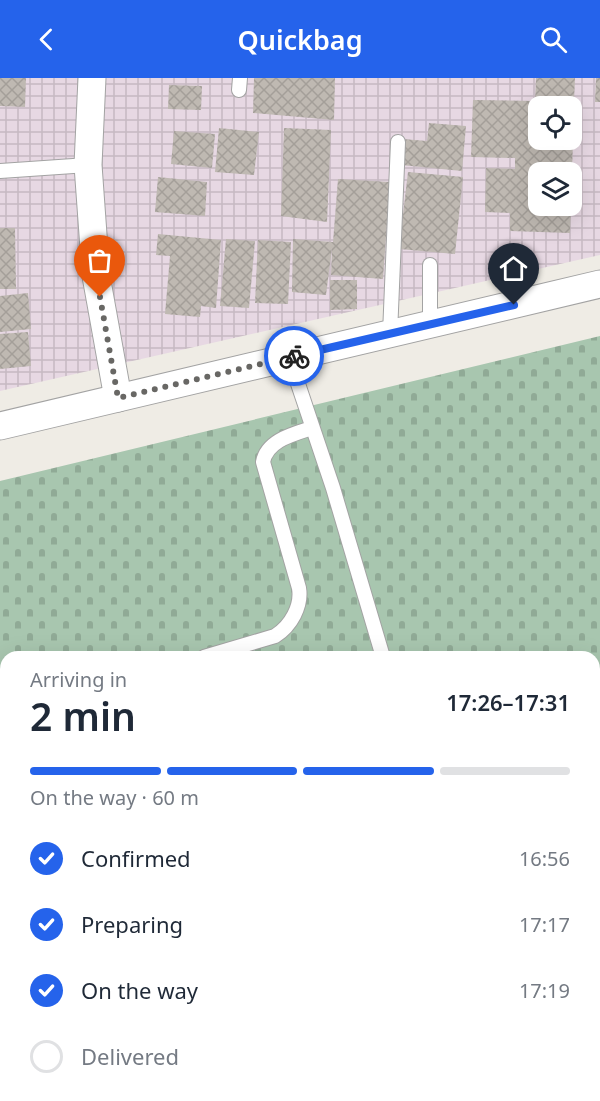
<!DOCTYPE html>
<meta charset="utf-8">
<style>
:root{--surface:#fff;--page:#f2f2f3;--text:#1f2937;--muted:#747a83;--line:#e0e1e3;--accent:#2563eb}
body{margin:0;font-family:"Noto Sans",sans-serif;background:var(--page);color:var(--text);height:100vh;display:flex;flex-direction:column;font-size:22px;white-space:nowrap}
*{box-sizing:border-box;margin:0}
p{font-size:20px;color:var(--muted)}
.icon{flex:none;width:33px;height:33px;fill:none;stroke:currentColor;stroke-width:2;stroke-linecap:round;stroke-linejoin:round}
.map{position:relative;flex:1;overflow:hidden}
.panel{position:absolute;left:0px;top:573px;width:600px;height:450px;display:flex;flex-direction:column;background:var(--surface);border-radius:18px 18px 0 0;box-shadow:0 6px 24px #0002}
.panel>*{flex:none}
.controls{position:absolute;left:528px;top:18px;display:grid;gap:12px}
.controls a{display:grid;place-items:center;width:54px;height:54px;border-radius:12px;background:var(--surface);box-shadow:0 6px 24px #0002;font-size:30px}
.pin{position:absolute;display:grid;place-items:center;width:51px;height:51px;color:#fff;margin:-62px -26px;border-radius:50% 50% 50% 0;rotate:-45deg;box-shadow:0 0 6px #0007}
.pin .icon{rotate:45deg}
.courier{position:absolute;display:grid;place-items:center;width:60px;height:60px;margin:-30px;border:4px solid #2563eb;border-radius:50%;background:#fff;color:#222;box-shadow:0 2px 8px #0007}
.overview em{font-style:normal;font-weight:600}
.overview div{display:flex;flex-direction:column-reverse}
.overview{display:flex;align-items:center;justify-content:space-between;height:102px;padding:0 30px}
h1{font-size:39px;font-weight:600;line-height:45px}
.bar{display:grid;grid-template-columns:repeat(4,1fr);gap:9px 6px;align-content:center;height:72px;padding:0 30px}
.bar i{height:8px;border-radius:4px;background:var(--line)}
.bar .selected{background:var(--accent)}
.bar p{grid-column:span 4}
ol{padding:0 30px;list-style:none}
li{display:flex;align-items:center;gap:18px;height:66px}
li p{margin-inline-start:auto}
li .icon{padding:6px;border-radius:50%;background:var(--accent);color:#fff;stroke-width:4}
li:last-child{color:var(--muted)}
li i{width:33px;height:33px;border:3px solid var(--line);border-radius:50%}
header{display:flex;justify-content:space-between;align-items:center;height:78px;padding:0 30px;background:var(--accent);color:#fff;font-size:27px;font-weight:600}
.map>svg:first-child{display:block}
.industrial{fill:url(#industrial-grid);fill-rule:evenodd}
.cemetery{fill:url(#cemetery-stones);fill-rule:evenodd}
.building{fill:url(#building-cross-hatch)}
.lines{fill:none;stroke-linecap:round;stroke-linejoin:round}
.service-casing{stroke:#a3a3a3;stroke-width:16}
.minor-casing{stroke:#a3a3a3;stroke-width:29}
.service{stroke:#fff;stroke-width:14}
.minor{stroke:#fff;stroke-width:27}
.done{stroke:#686764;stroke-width:6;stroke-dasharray:0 10.8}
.route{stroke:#2563eb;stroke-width:8}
</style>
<header><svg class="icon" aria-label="back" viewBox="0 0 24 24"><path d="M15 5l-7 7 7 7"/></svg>Quickbag<svg class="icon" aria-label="search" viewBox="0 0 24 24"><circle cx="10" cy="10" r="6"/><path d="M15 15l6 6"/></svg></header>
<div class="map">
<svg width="600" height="1023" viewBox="0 0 600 1023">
<defs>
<pattern id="industrial-grid" width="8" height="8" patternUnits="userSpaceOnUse" patternTransform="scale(1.5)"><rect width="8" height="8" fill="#e7d8e3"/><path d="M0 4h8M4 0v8" fill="none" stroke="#c6b9c2"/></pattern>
<pattern id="cemetery-stones" width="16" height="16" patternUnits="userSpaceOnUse" patternTransform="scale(1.5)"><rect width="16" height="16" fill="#a8c6af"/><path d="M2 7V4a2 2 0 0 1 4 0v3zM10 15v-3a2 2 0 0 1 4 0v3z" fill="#90aa96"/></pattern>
<pattern id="building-cross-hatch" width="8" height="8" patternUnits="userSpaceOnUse" patternTransform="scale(1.5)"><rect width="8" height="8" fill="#bfb9b2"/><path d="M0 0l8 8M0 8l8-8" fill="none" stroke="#a49f99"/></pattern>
</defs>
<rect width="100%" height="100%" fill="#efece5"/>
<path class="industrial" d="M0,0H600V177L0,313ZM538,28H572V62H538ZM538,94H572V128H538Z"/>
<path class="cemetery" d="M600,258V1023H0V403ZM6,579H594V1017H6Z"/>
<g class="building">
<path d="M0,0H26L25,29L0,28Z"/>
<path d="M254,0H335L334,42L253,35Z"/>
<path d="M536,0H575L573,48H572V28H538V62H573L572,94H538V128H571L570,155L510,153V135L485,134L486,90L515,91V80L471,79L473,22L535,23Z"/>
<path d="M596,0H600V24H595Z"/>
<path d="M169,7L202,8L201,32L168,31Z"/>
<path d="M429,45L466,48L462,93L401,87L403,61L427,63Z"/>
<path d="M219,50L259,54L254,97L215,94Z"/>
<path d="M284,50L331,52L327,144L281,138Z"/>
<path d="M174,53L215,56L212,90L171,86Z"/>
<path d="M408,94L463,99L455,176L399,171Z"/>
<path d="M158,99L207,104L205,138L155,134Z"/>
<path d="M338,101L390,104L383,201L331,197L332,170L326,217L292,214L293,161L333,164Z"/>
<path d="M0,150H15L16,211H0Z"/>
<path d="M158,156L221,162L216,230L201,228L200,239L165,236L170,178L156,177Z"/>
<path d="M226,161L255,163L249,230L220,228Z"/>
<path d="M258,162L291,164L288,226L255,225Z"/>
<path d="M330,202H357V231L330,232Z"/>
<path d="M28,215L31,251L0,254V218Z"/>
<path d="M28,254L31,288L0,291V256Z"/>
</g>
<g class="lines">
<g class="service-casing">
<g id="service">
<path d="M239,12L240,0"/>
<path d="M0,93L88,87"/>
<path d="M430,187V247"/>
<path d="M390,256L398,64"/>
<path d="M289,279L333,410L383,579"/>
<path d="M204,579L275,558C291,548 302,528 299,510L263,384C267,362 294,356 312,350"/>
<path d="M0,625L6,624"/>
<path d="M503,1017L504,1023"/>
</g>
</g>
<g class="minor-casing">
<g id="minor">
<path d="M92,0L88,87L96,198L118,320"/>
<path d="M0,348L600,206"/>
</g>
</g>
<use href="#service" class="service"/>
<use href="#minor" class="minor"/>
</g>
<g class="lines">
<path class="done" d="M100,219L118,320L294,278"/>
<path class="route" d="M294,278L514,227"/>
</g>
</svg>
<div class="controls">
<a><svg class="icon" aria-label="locate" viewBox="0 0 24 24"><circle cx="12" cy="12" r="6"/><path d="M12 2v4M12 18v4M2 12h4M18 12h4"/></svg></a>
<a><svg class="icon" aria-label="layers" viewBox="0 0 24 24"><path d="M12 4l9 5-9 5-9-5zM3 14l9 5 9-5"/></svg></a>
</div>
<div class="pin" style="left:100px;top:219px;background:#ea580c"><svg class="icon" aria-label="bag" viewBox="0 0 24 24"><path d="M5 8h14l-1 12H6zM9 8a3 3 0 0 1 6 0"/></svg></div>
<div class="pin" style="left:514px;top:227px;background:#1f2937"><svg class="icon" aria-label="home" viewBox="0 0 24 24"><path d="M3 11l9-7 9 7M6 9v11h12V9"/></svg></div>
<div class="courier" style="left:294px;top:278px"><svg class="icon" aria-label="bike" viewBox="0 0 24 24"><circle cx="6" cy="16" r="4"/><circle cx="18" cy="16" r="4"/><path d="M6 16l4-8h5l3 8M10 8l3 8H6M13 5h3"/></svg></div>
<section class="panel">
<div class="overview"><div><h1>2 min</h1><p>Arriving in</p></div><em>17:26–17:31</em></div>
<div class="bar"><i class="selected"></i><i class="selected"></i><i class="selected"></i><i></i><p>On the way · 60 m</p></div>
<ol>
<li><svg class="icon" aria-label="check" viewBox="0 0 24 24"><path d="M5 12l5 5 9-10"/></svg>Confirmed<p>16:56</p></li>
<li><svg class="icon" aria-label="check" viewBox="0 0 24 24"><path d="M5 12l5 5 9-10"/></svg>Preparing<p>17:17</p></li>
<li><svg class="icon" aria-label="check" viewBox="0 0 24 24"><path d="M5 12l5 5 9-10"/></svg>On the way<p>17:19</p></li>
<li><i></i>Delivered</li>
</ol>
</section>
</div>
